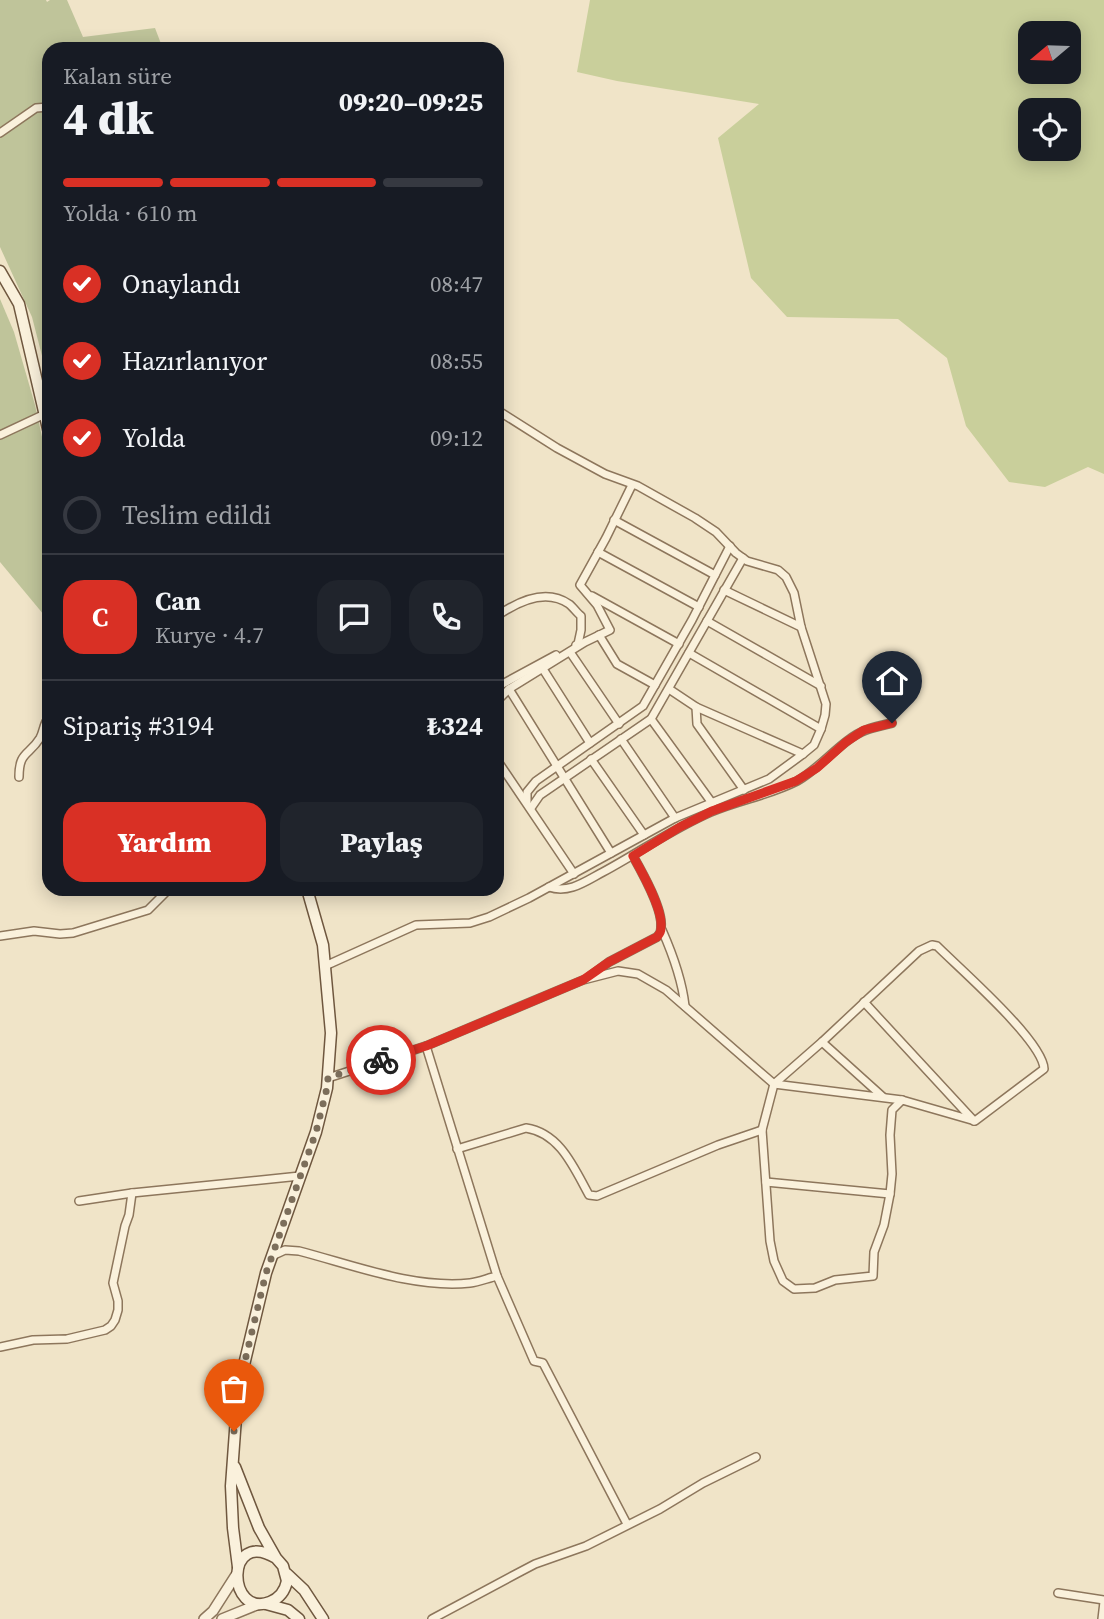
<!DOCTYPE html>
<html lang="tr">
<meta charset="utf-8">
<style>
:root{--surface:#171b24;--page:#20242c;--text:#f1f3f6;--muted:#9ea1a6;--line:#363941;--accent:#d93025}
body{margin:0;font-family:"Source Serif 4",serif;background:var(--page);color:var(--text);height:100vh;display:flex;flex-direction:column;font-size:26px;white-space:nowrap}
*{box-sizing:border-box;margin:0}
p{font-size:23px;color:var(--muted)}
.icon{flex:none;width:38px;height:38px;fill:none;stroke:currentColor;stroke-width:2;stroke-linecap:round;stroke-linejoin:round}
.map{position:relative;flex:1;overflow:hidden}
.details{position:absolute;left:42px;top:42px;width:462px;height:854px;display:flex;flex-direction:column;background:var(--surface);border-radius:21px;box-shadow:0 4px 18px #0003}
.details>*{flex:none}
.needle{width:46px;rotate:251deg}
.controls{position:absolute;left:1018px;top:21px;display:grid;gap:14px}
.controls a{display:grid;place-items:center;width:63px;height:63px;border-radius:14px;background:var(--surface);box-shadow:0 4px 18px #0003;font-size:35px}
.pin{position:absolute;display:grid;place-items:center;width:60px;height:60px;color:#fff;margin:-72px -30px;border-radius:50% 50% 50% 0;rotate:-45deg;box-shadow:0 0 7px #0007}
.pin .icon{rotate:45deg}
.courier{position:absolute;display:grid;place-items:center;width:70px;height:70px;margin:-35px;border:5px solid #d93025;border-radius:50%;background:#fff;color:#222;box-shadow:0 2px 9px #0007}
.headline em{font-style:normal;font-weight:800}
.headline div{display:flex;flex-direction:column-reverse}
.headline{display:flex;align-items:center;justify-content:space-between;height:119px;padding:0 21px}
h1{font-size:46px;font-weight:800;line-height:52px}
.bar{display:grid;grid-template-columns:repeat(4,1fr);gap:10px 7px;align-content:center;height:84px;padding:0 21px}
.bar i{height:9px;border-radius:5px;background:var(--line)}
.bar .current{background:var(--accent)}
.bar p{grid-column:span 4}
.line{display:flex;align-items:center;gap:18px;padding:0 21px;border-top:2px solid var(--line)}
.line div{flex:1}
.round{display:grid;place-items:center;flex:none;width:74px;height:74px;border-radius:21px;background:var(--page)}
ol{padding:0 21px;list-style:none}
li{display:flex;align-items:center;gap:21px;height:77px}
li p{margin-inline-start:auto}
li .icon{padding:7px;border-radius:50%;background:var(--accent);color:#fff;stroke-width:4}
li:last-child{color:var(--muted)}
li i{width:38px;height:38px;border:4px solid var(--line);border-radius:50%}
.primary-button{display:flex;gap:14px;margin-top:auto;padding:14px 21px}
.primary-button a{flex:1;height:80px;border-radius:21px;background:var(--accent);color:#fff;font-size:28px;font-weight:800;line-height:80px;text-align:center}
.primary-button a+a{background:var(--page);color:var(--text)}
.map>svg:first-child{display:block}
.green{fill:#c9cf9b;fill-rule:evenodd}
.cemetery{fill:#bfc49a}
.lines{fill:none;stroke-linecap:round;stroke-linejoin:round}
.minor-casing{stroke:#8d765c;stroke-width:10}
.tertiary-casing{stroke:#8d765c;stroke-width:12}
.secondary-casing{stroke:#6f573f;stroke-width:13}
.minor{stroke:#faf1dc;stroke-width:7}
.tertiary{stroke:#faf1dc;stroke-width:9}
.secondary{stroke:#faf1dc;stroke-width:10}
.done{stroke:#7c6e5b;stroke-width:7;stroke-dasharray:0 12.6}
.route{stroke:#d93025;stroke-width:9}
</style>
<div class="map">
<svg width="1104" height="1619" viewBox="0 0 1104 1619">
<rect width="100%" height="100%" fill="#f0e4c8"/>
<path class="green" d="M590,0H1104V474L1088,467L1045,487L1009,482L966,426L947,358L898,319L787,317L751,278L718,138L759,104L617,81L577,72ZM1031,33H1069V72H1031ZM1031,110H1069V149H1031Z"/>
<g class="cemetery">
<path d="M0,0H46L47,2L50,0H67L83,37L155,28L163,49H49V383L32,317L0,247Z"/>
<path d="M0,299L14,332L35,405L49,469V621L0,562Z"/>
</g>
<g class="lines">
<g class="minor-casing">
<g id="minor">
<path d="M0,133L36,108L49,107"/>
<path d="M0,435L45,414"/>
<path d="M614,520L715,575"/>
<path d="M598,552L699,607"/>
<path d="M724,590L801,627"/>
<path d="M592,596L679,644"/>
<path d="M497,616C517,602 546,588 569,604C573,607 577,613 581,616V630L578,644L576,645"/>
<path d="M707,621L821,686"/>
<path d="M599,635L617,664L655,685"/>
<path d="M570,652L619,724"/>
<path d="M689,653L821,729"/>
<path d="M543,669L590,743"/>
<path d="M497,687L556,655"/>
<path d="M509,689L611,853"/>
<path d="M669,689L696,707L803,754"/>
<path d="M497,701L509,689L585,642L610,630L597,605L580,585L606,538L632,485"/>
<path d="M696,707L697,724L744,790"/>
<path d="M651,719L712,803"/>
<path d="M621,739L675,818"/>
<path d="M591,759L644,835"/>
<path d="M497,760L574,874"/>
<path d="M19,777C19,751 29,756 40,738C44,731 43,724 49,717"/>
<path d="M527,802V792L536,781L643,706L692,620L730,546"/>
<path d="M531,808L540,795L651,719L743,558"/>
<path d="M549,887C569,894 586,881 603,872C640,852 674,828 711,812C739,800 770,795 797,781C821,768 842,739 866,730C874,727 883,725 892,723"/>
<path d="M662,930C673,955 682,979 685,1006"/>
<path d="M0,936L34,931L60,934L73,933L148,910L169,889"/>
<path d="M932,945L937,946C960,969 1043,1041 1044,1069L975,1121L902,1100L892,1110L890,1135L892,1174L890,1194L884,1225L874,1252L873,1276L835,1280L815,1288L794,1289L783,1281L774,1261L770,1241L762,1130L774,1084L822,1042L919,951Z"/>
<path d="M325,966L416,925L470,923L489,917L529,898L675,818L769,779L803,754L814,745L821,729L825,715L826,704L801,627L794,593L786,577L778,570L747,561L736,553L716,532L695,518L638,486L605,474L557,448L497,410"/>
<path d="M590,976L609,962L657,937C660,933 661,932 661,927C663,909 642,872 633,856"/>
<path d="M864,1002L974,1121"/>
<path d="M822,1042L883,1097"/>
<path d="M328,1078L426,1046L583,980L618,971L638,974L666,990L774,1084L902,1100"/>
<path d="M457,1149L526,1128C560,1133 574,1168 589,1195L597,1196L718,1145L762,1130"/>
<path d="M766,1182L890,1194"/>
<path d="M79,1201L132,1193L300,1176"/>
<path d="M272,1256L285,1250L299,1251C353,1265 414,1289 470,1283C479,1282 488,1278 497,1276L426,1046"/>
<path d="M497,1276L534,1361L543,1363L627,1524"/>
<path d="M0,1347L33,1340L67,1339L105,1330L111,1326L115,1320L118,1310V1301L113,1283L125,1226L129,1215L132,1193"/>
<path d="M1058,1593L1104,1600"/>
<path d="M432,1619L516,1574L535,1564L586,1546L660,1509L703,1483L756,1457"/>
<path d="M1102,1619L1104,1602"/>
</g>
</g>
<g class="tertiary-casing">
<g id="tertiary">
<path d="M204,1619L213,1611L236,1575"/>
<path d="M222,1619L259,1604"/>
</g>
</g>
<g class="secondary-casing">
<g id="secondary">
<path d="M0,271L19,304L49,433"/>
<path d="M235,1467L259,1528L276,1558L283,1566L287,1581C285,1591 280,1598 270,1602C227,1619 224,1527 276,1558"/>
<path d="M238,1567L233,1528L231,1486L238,1390L266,1273L316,1132L327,1088L331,1033L323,945L307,889"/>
<path d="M287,1574L304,1590L323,1619"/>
<path d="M266,1604L288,1610L299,1619"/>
</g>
</g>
<use href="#minor" class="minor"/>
<use href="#tertiary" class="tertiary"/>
<use href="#secondary" class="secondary"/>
</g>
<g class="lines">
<path class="done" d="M234,1431L238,1390L266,1273L316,1132L327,1088L328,1078L381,1060"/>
<path class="route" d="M381,1060L426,1046L583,980L609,962L657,937C660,933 661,932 661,927C663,909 642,872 633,856L680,827L712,811L796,781L817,768L846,742L864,730L892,723"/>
</g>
</svg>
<div class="controls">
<a><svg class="needle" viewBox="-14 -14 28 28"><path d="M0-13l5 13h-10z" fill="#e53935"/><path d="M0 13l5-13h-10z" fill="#9ea1a6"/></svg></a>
<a><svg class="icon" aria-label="locate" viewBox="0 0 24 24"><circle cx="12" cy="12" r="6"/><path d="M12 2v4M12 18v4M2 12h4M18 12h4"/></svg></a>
</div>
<div class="pin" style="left:234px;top:1431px;background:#ea580c"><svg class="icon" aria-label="bag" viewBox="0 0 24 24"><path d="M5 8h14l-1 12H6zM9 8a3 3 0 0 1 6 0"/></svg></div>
<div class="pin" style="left:892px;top:723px;background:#1f2937"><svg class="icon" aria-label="home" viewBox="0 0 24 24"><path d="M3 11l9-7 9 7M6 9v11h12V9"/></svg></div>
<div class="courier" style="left:381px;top:1060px"><svg class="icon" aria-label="bike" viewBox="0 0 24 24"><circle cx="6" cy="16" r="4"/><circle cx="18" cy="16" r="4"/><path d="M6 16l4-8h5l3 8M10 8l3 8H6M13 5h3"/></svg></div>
<section class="details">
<div class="headline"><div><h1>4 dk</h1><p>Kalan süre</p></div><em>09:20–09:25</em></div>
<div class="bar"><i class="current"></i><i class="current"></i><i class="current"></i><i></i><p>Yolda · 610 m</p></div>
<ol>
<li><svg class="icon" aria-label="check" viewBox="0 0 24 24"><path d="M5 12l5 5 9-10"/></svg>Onaylandı<p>08:47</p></li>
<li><svg class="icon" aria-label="check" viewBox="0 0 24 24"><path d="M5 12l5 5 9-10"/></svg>Hazırlanıyor<p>08:55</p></li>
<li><svg class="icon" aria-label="check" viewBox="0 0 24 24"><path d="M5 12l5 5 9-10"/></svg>Yolda<p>09:12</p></li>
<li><i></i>Teslim edildi</li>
</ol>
<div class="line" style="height:126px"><b class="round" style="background:var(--accent);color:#fff">C</b><div><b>Can</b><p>Kurye · 4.7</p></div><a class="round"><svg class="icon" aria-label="chat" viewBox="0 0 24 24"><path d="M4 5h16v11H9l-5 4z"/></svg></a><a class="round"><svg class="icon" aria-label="phone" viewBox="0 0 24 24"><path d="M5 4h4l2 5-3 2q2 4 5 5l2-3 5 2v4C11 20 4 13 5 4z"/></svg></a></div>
<div class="line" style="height:91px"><div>Sipariş #3194</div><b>₺324</b></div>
<div class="primary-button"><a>Yardım</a><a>Paylaş</a></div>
</section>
</div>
